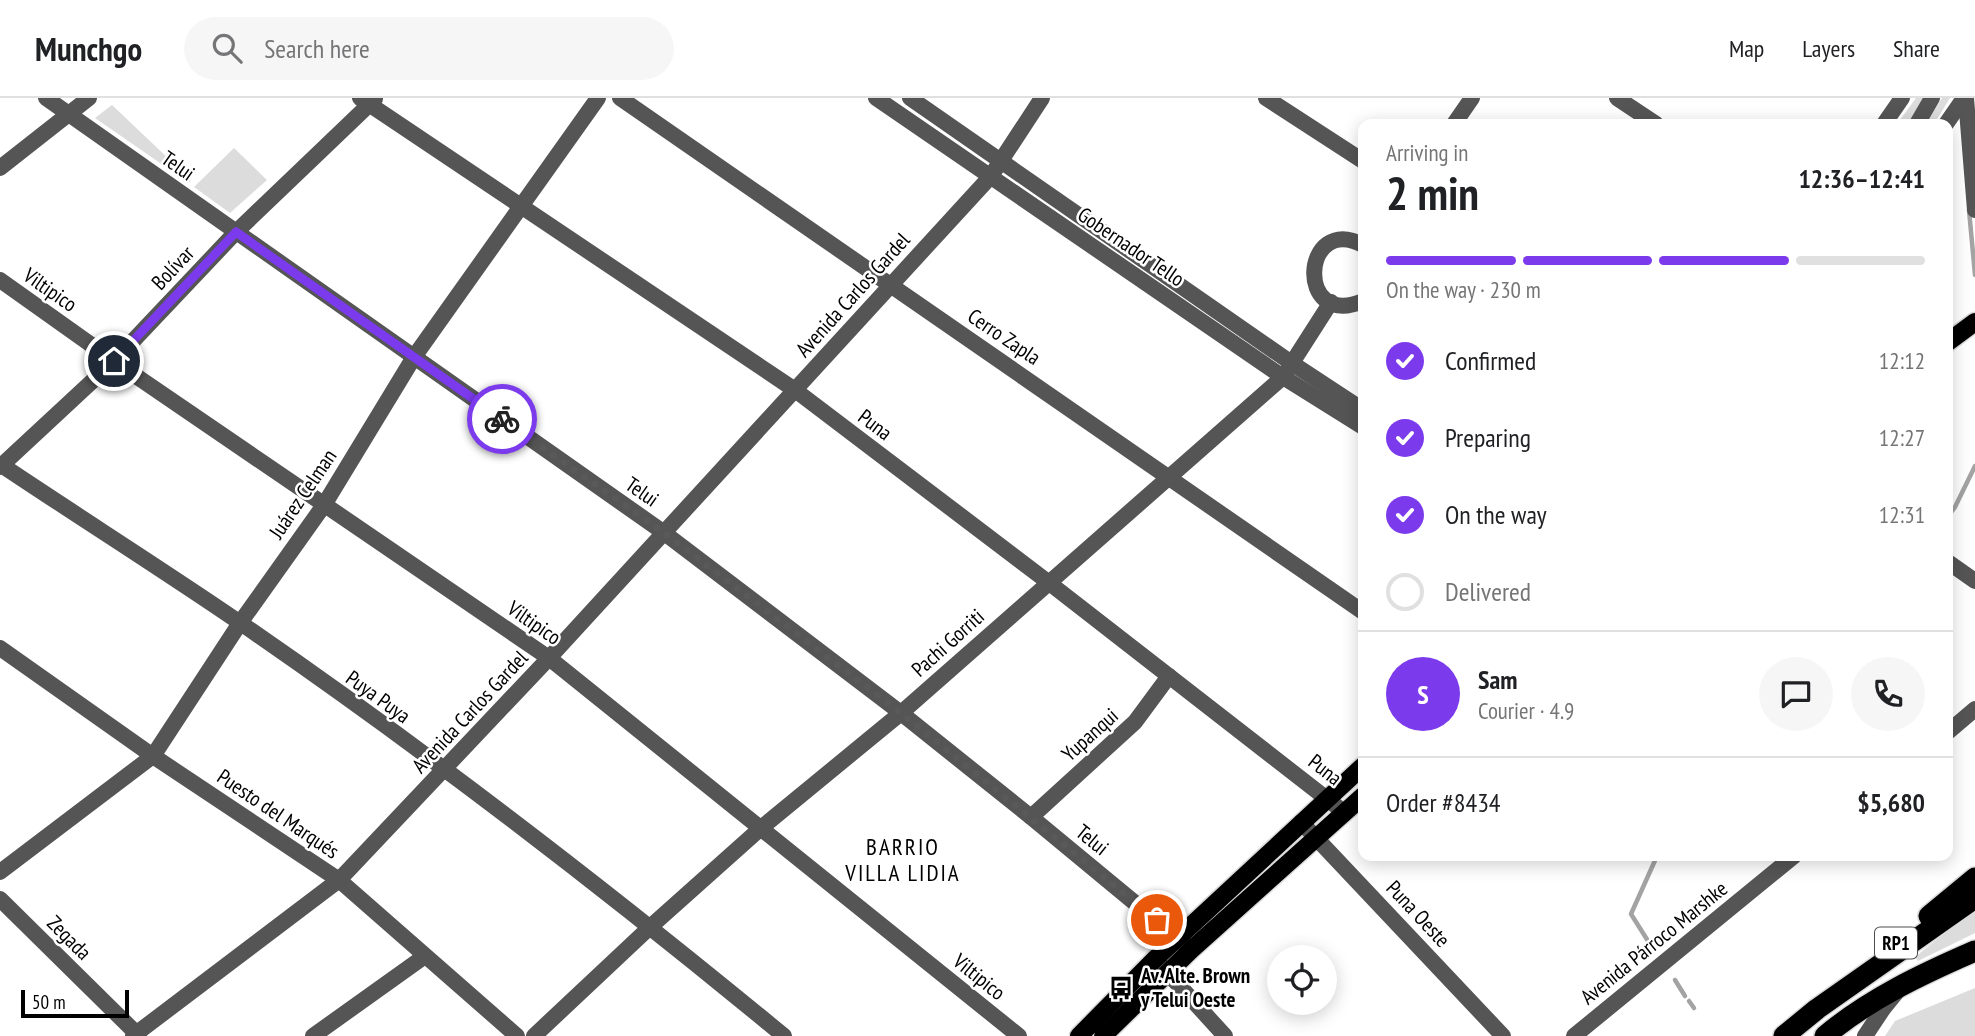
<!DOCTYPE html>
<meta charset="utf-8">
<style>
:root{--surface:#fff;--page:#f6f6f6;--text:#202124;--muted:#757577;--line:#e0e0e0;--accent:#7c3aed}
body{margin:0;font-family:"PT Sans Narrow",sans-serif;background:var(--page);color:var(--text);height:100vh;display:flex;flex-direction:column;font-size:26px;white-space:nowrap}
*{box-sizing:border-box;margin:0}
p{font-size:23px;color:var(--muted)}
.icon{flex:none;width:38px;height:38px;fill:none;stroke:currentColor;stroke-width:2;stroke-linecap:round;stroke-linejoin:round}
.map{position:relative;flex:1;overflow:hidden}
.sheet{position:absolute;left:1358px;top:21px;width:595px;height:742px;display:flex;flex-direction:column;background:var(--surface);border-radius:14px;box-shadow:0 4px 18px #0003}
.sheet>*{flex:none}
.buttons{position:absolute;left:1267px;top:847px;display:grid;gap:14px}
.buttons a{display:grid;place-items:center;width:70px;height:70px;border-radius:50%;background:var(--surface);box-shadow:0 4px 18px #0003;font-size:35px}
.scale{position:absolute;left:21px;bottom:18px;width:108px;box-sizing:border-box;padding-left:7px;border:4px solid #000;border-top:0;font-size:19px;line-height:24px;white-space:nowrap;color:#000;-webkit-text-stroke:5px #fff;paint-order:stroke}
.pin{position:absolute;display:grid;place-items:center;width:60px;height:60px;color:#fff;margin:-30px;border:4px solid #fff;border-radius:50%;box-shadow:0 2px 7px #0007}
.courier{position:absolute;display:grid;place-items:center;width:70px;height:70px;margin:-35px;border:5px solid #7c3aed;border-radius:50%;background:#fff;color:#222;box-shadow:0 2px 9px #0007}
.headline em{font-style:normal;font-weight:700}
.headline div{display:flex;flex-direction:column-reverse}
.headline{display:flex;align-items:center;justify-content:space-between;height:119px;padding:0 28px}
h1{font-size:46px;font-weight:700;line-height:52px}
.bar{display:grid;grid-template-columns:repeat(4,1fr);gap:10px 7px;align-content:center;height:84px;padding:0 28px}
.bar i{height:9px;border-radius:5px;background:var(--line)}
.bar .selected{background:var(--accent)}
.bar p{grid-column:span 4}
.line{display:flex;align-items:center;gap:18px;padding:0 28px;border-top:2px solid var(--line)}
.line div{flex:1}
.round{display:grid;place-items:center;flex:none;width:74px;height:74px;border-radius:37px;background:var(--page)}
ol{padding:0 28px;list-style:none}
li{display:flex;align-items:center;gap:21px;height:77px}
li p{margin-inline-start:auto}
li .icon{padding:7px;border-radius:50%;background:var(--accent);color:#fff;stroke-width:4}
li:last-child{color:var(--muted)}
li i{width:38px;height:38px;border:4px solid var(--line);border-radius:50%}
header{display:flex;align-items:center;gap:42px;box-sizing:border-box;height:98px;padding:0 35px;background:var(--surface);border-bottom:2px solid var(--line)}
header strong{font-size:33px}
nav{display:flex;gap:38px;margin-inline-start:auto;font-size:24px}
.search{width:490px;height:63px;background:var(--page);display:flex;align-items:center;gap:18px;box-sizing:border-box;padding:0 24px;border-radius:38px;color:var(--muted);font-size:26px}
.map>svg:first-child{display:block}
.green{fill:#dcdcdc}
.lines{fill:none;stroke-linecap:round;stroke-linejoin:round}
.stream{stroke:#a3a3a3;stroke-width:4.5}
.major-casing{stroke:#dbdbdb;stroke-width:21}
.highway-casing{stroke:#dbdbdb;stroke-width:24}
.minor{stroke:#555;stroke-width:16}
.major{stroke:#000;stroke-width:18}
.highway{stroke:#000;stroke-width:21}
.done{stroke:#595959;stroke-width:7;stroke-dasharray:0 12.6}
.route{stroke:#7c3aed;stroke-width:9}
.labels{text-anchor:middle;stroke-width:5;stroke-linejoin:round;paint-order:stroke}
.shield{fill:#fff;stroke:#4c4c4c;stroke-width:2}
.shield-label{font-size:19px;font-weight:bold;fill:#000}
.street-label{font-size:21px;fill:#000;stroke:#fff}
.poi-label{font-size:21px;font-weight:bold;fill:#000;stroke:#fff;text-anchor:start}
.neighbourhood-label{font-size:23px;letter-spacing:2px;fill:#000;stroke:#fff}
</style>
<header>
<strong>Munchgo</strong>
<div class="search"><svg class="icon" aria-label="search" viewBox="0 0 24 24"><circle cx="10" cy="10" r="6"/><path d="M15 15l6 6"/></svg>Search here</div>
<nav><a>Map</a><a>Layers</a><a>Share</a></nav>
</header>
<div class="map">
<svg width="1975" height="938" viewBox="0 0 1975 938">
<rect width="100%" height="100%" fill="#fff"/>
<g class="green">
<path d="M1916,0H1923L1909,26H1897Z"/>
<path d="M1942,0H1950L1934,26H1926Z"/>
<path d="M112,7L191,82L189,85L95,20Z"/>
<path d="M234,50L267,82L230,115L194,89Z"/>
<path d="M1975,811V835L1918,863L1915,859Z"/>
<path d="M1975,890V938H1885L1895,923Z"/>
</g>
<g class="lines">
<g class="stream">
<path d="M1969,112L1975,177"/>
<path d="M1948,418L1955,409L1975,368"/>
<path d="M1648,843L1631,816L1657,758"/>
<path d="M1675,882L1685,898"/>
<path d="M1689,903L1694,910"/>
</g>
<g class="major-casing">
<g id="major">
<path d="M1948,244L1975,224"/>
<path d="M1079,938L1155,861L1363,668"/>
<path d="M1103,938L1191,852L1363,698"/>
</g>
</g>
<g class="highway-casing">
<g id="highway">
<path d="M1929,818L1975,780"/>
<path d="M1784,938L1817,911L1975,800"/>
<path d="M1825,938C1869,901 1922,876 1975,853"/>
</g>
</g>
<g class="minor">
<path d="M46,0L663,434L901,615L1031,719L1187,848"/>
<path d="M360,0L795,292L1048,484L1345,715"/>
<path d="M620,0L1363,514"/>
<path d="M876,0L1283,279L1363,329"/>
<path d="M910,0L1293,266L1363,312"/>
<path d="M1266,0L1363,63"/>
<path d="M1617,0L1656,26"/>
<path d="M1966,0L1975,112"/>
<path d="M1454,26L1472,0"/>
<path d="M1884,26L1902,0"/>
<path d="M1917,26L1932,0"/>
<path d="M1946,26L1964,0"/>
<path d="M0,70L89,0"/>
<path d="M1363,147C1301,115 1295,232 1363,203"/>
<path d="M0,182L114,263L549,560L1019,938"/>
<path d="M0,366C79,419 160,470 239,524C427,653 608,793 784,938"/>
<path d="M0,369L114,263L236,134L375,1"/>
<path d="M1948,464L1975,483"/>
<path d="M0,550L153,658L339,782L517,938"/>
<path d="M1948,634L1975,611"/>
<path d="M1031,719L1135,624L1169,578"/>
<path d="M1301,724L1503,938"/>
<path d="M0,774L153,658L240,525L324,407L414,259L598,0"/>
<path d="M0,801L139,938"/>
<path d="M1155,861L1225,938"/>
<path d="M133,938L339,782L549,560L991,78L1042,0"/>
<path d="M313,938L425,858"/>
<path d="M534,938L649,830L761,730L901,615L1283,279L1331,204"/>
<path d="M1574,938L1794,758"/>
<path d="M1865,938L1883,911L1896,895"/>
</g>
<use href="#major" class="major"/>
<use href="#highway" class="highway"/>
</g>
<g class="lines">
<path class="done" d="M502,321L663,434L901,615L1157,822"/>
<path class="route" d="M114,263L236,134L502,321"/>
</g>
<defs>
<g id="bus-bare" transform="scale(1.89)"><path d="M-5-6H5V4H4V6H2V4H-2V6H-4V4H-5ZM-3.5-4V0h7V-4ZM-3.5 1.2v1.5H-2V1.2ZM2 1.2v1.5H3.5V1.2Z" fill="#000" stroke="#fff" stroke-width="2.5" paint-order="stroke"/></g>
</defs>
<g fill-rule="evenodd">
<use href="#bus-bare" x="1121" y="890"/>
</g>
<g class="labels">
<rect class="shield" x="1875" y="829.5" width="42" height="31" rx="5"/>
<g class="shield-label">
<text x="1896" y="852">RP1</text>
</g>
<g class="street-label">
<text transform="translate(178 68) rotate(35)" y="7">Telui</text>
<text transform="translate(1131 149) rotate(34)" y="7">Gobernador Tello</text>
<text transform="translate(173 170) rotate(-47)" y="7">Bolívar</text>
<text transform="translate(50 192) rotate(35)" y="7">Viltipico</text>
<text transform="translate(853 197) rotate(-48)" y="7">Avenida Carlos Gardel</text>
<text transform="translate(1004 239) rotate(34)" y="7">Cerro Zapla</text>
<text transform="translate(875 327) rotate(37)" y="7">Puna</text>
<text transform="translate(642 394) rotate(35)" y="7">Telui</text>
<text transform="translate(303 396) rotate(-56)" y="7">Juárez Celman</text>
<text transform="translate(534 525) rotate(35)" y="7">Viltipico</text>
<text transform="translate(948 545) rotate(-42)" y="7">Pachi Gorriti</text>
<text transform="translate(378 599) rotate(36)" y="7">Puya Puya</text>
<text transform="translate(470 614) rotate(-47)" y="7">Avenida Carlos Gardel</text>
<text transform="translate(1090 637) rotate(-42)" y="7">Yupanqui</text>
<text transform="translate(1325 672) rotate(38)" y="7">Puna</text>
<text transform="translate(278 716) rotate(34)" y="7">Puesto del Marqués</text>
<text transform="translate(1092 742) rotate(39)" y="7">Telui</text>
<text transform="translate(1418 816) rotate(47)" y="7">Puna Oeste</text>
<text transform="translate(69 840) rotate(45)" y="7">Zegada</text>
<text transform="translate(1654 845) rotate(-39)" y="7">Avenida Párroco Marshke</text>
<text transform="translate(979 879) rotate(39)" y="7">Viltipico</text>
</g>
<g class="poi-label">
<text x="1141" y="885">Av. Alte. Brown<tspan x="1141" dy="24">y Telui Oeste</tspan></text>
</g>
<g class="neighbourhood-label">
<text x="903" y="757">BARRIO<tspan x="903" dy="26">VILLA LIDIA</tspan></text>
</g>
</g>
</svg>
<div class="buttons">
<a><svg class="icon" aria-label="locate" viewBox="0 0 24 24"><circle cx="12" cy="12" r="6"/><path d="M12 2v4M12 18v4M2 12h4M18 12h4"/></svg></a>
</div>
<div class="scale">50 m</div>
<div class="pin" style="left:1157px;top:822px;background:#ea580c"><svg class="icon" aria-label="bag" viewBox="0 0 24 24"><path d="M5 8h14l-1 12H6zM9 8a3 3 0 0 1 6 0"/></svg></div>
<div class="pin" style="left:114px;top:263px;background:#1f2937"><svg class="icon" aria-label="home" viewBox="0 0 24 24"><path d="M3 11l9-7 9 7M6 9v11h12V9"/></svg></div>
<div class="courier" style="left:502px;top:321px"><svg class="icon" aria-label="bike" viewBox="0 0 24 24"><circle cx="6" cy="16" r="4"/><circle cx="18" cy="16" r="4"/><path d="M6 16l4-8h5l3 8M10 8l3 8H6M13 5h3"/></svg></div>
<section class="sheet">
<div class="headline"><div><h1>2 min</h1><p>Arriving in</p></div><em>12:36–12:41</em></div>
<div class="bar"><i class="selected"></i><i class="selected"></i><i class="selected"></i><i></i><p>On the way · 230 m</p></div>
<ol>
<li><svg class="icon" aria-label="check" viewBox="0 0 24 24"><path d="M5 12l5 5 9-10"/></svg>Confirmed<p>12:12</p></li>
<li><svg class="icon" aria-label="check" viewBox="0 0 24 24"><path d="M5 12l5 5 9-10"/></svg>Preparing<p>12:27</p></li>
<li><svg class="icon" aria-label="check" viewBox="0 0 24 24"><path d="M5 12l5 5 9-10"/></svg>On the way<p>12:31</p></li>
<li><i></i>Delivered</li>
</ol>
<div class="line" style="height:126px"><b class="round" style="background:var(--accent);color:#fff">S</b><div><b>Sam</b><p>Courier · 4.9</p></div><a class="round"><svg class="icon" aria-label="chat" viewBox="0 0 24 24"><path d="M4 5h16v11H9l-5 4z"/></svg></a><a class="round"><svg class="icon" aria-label="phone" viewBox="0 0 24 24"><path d="M5 4h4l2 5-3 2q2 4 5 5l2-3 5 2v4C11 20 4 13 5 4z"/></svg></a></div>
<div class="line" style="height:91px"><div>Order #8434</div><b>$5,680</b></div>
</section>
</div>
